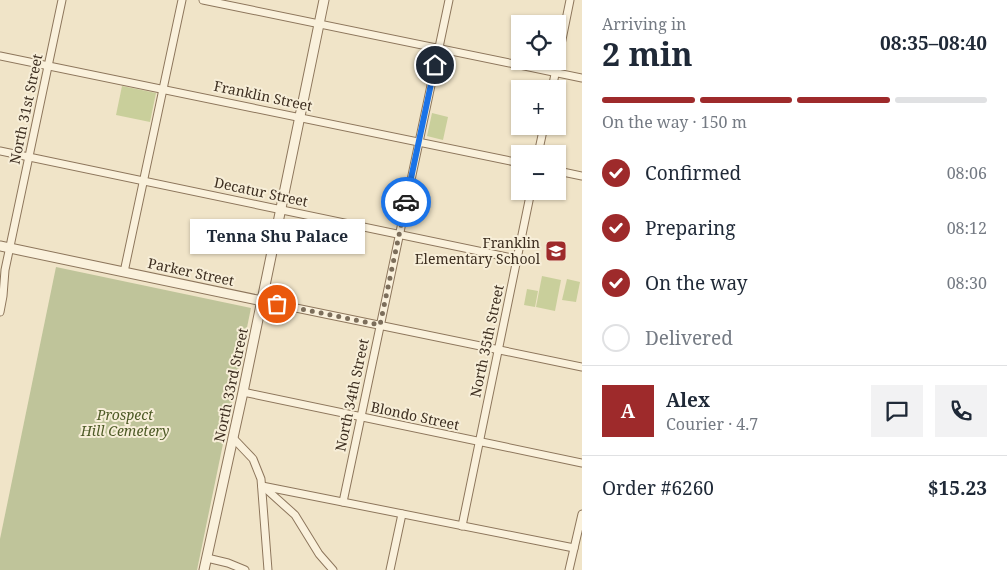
<!DOCTYPE html>
<meta charset="utf-8">
<style>
:root{--surface:#fff;--page:#f2f2f3;--text:#1f2937;--muted:#747a83;--line:#e0e1e3;--accent:#9e2a2b}
body{margin:0;font-family:"Noto Serif",serif;background:var(--page);color:var(--text);height:100vh;display:flex;flex-direction:column;font-size:19px;white-space:nowrap}
*{box-sizing:border-box;margin:0}
p{font-size:16px;color:var(--muted)}
.icon{flex:none;width:28px;height:28px;fill:none;stroke:currentColor;stroke-width:2;stroke-linecap:round;stroke-linejoin:round}
.map{position:relative;flex:1;overflow:hidden}
.panel{display:flex;flex-direction:column;background:var(--surface);width:425px}
.panel>*{flex:none}
.controls{position:absolute;left:511px;top:15px;display:grid;gap:10px}
.controls a{display:grid;place-items:center;width:55px;height:55px;border-radius:0px;background:var(--surface);box-shadow:0 1px 4px #0004;font-size:25px}
.pin{position:absolute;display:grid;place-items:center;width:42px;height:42px;color:#fff;margin:-21px;border:2px solid #fff;border-radius:50%;box-shadow:0 1px 5px #0007}
.courier{position:absolute;display:grid;place-items:center;width:50px;height:50px;margin:-25px;border:4px solid #1a73e8;border-radius:50%;background:#fff;color:#222;box-shadow:0 1px 6px #0007}
.bubble{position:absolute;height:35px;border-radius:0px;background:var(--surface);box-shadow:0 1px 4px #0004;font-size:16px;font-weight:700;line-height:35px;text-align:center}
.summary em{font-style:normal;font-weight:700}
.summary div{display:flex;flex-direction:column-reverse}
.summary{display:flex;align-items:center;justify-content:space-between;height:85px;padding:0 20px}
h1{font-size:32px;font-weight:700;line-height:38px}
.bar{display:grid;grid-template-columns:repeat(4,1fr);gap:8px 5px;align-content:center;height:60px;padding:0 20px}
.bar i{height:6px;border-radius:4px;background:var(--line)}
.bar .current{background:var(--accent)}
.bar p{grid-column:span 4}
.line{display:flex;align-items:center;gap:12px;padding:0 20px;border-top:1px solid var(--line)}
.line div{flex:1}
.round{display:grid;place-items:center;flex:none;width:52px;height:52px;border-radius:0px;background:var(--page)}
ol{padding:0 20px;list-style:none}
li{display:flex;align-items:center;gap:15px;height:55px}
li p{margin-inline-start:auto}
li .icon{padding:5px;border-radius:50%;background:var(--accent);color:#fff;stroke-width:4}
li:last-child{color:var(--muted)}
li i{width:28px;height:28px;border:2px solid var(--line);border-radius:50%}
main{display:flex;flex:1;min-height:0}
.map>svg:first-child{display:block}
.green{fill:#c9cf9b}
.cemetery{fill:#bfc49a}
.lines{fill:none;stroke-linecap:round;stroke-linejoin:round}
.minor-casing{stroke:#8d765c;stroke-width:9}
.tertiary-casing{stroke:#8d765c;stroke-width:11}
.minor{stroke:#faf1dc;stroke-width:7}
.tertiary{stroke:#faf1dc;stroke-width:9}
.done{stroke:#7c6e5b;stroke-width:5;stroke-dasharray:0 9}
.route{stroke:#1a73e8;stroke-width:6}
.labels{text-anchor:middle;stroke-width:4;stroke-linejoin:round;paint-order:stroke}
.street-label{font-size:14px;fill:#3d2e20;stroke:#f7eed8}
.poi-label{font-size:14px;fill:#3d2e20;stroke:#f7eed8;text-anchor:end}
.park-label{font-size:14px;font-style:italic;fill:#4d5a26;stroke:#f7eed8}
</style>
<main>
<div class="map">
<svg width="582" height="570" viewBox="0 0 582 570">
<rect width="100%" height="100%" fill="#f0e4c8"/>
<g class="green">
<path d="M122,86L156,93L150,122L116,115Z"/>
<path d="M432,113L448,117L443,140L427,136Z"/>
<path d="M542,276L561,280L555,311L536,307Z"/>
<path d="M567,279L580,282L576,302L562,300Z"/>
<path d="M527,289L538,291L535,307L524,305Z"/>
</g>
<path class="cemetery" d="M56,267L251,308L197,570H0V539Z"/>
<g class="lines">
<g class="minor-casing">
<g id="minor">
<path d="M203,0L582,78"/>
<path d="M0,56L520,163"/>
<path d="M552,89L570,0"/>
<path d="M0,151L517,259"/>
<path d="M538,154L544,126"/>
<path d="M558,171L582,176"/>
<path d="M124,272L182,0"/>
<path d="M262,301L582,367"/>
<path d="M0,312L3,296L5,270L62,0"/>
<path d="M243,392L582,463"/>
<path d="M234,439L253,459L261,479L268,570"/>
<path d="M262,486L574,548"/>
<path d="M265,488L295,515L319,554L333,570"/>
<path d="M343,502L449,0"/>
<path d="M462,526L531,191"/>
<path d="M207,558L228,563L245,570"/>
<path d="M390,570L402,514"/>
<path d="M569,570L582,514"/>
</g>
</g>
<g class="tertiary-casing">
<g id="tertiary">
<path d="M0,246L262,301"/>
<path d="M204,570L243,392L324,0"/>
</g>
</g>
<use href="#minor" class="minor"/>
<use href="#tertiary" class="tertiary"/>
</g>
<g class="lines">
<path class="done" d="M277,304L380,325L406,202"/>
<path class="route" d="M406,202L435,65"/>
</g>
<defs>
<g id="school-square" transform="scale(1.125)"><rect x="-9" y="-9" width="18" height="18" rx="4" fill="#9e2a2b" stroke="#f7eed8"/><path d="M0-5L7-2L0 1L-7-2ZM-4 1L0 2.5L4 1V4Q0 6-4 4Z" fill="#fff"/></g>
</defs>
<g fill-rule="evenodd">
<use href="#school-square" x="556" y="251"/>
</g>
<g class="labels">
<g class="street-label">
<text transform="translate(263 96) rotate(12)" y="5">Franklin Street</text>
<text transform="translate(26 109) rotate(-78)" y="5">North 31st Street</text>
<text transform="translate(261 192) rotate(12)" y="5">Decatur Street</text>
<text transform="translate(191 272) rotate(12)" y="5">Parker Street</text>
<text transform="translate(487 341) rotate(-78)" y="5">North 35th Street</text>
<text transform="translate(231 385) rotate(-78)" y="5">North 33rd Street</text>
<text transform="translate(352 395) rotate(-78)" y="5">North 34th Street</text>
<text transform="translate(415 416) rotate(12)" y="5">Blondo Street</text>
</g>
<g class="poi-label">
<text x="540" y="248">Franklin<tspan x="540" dy="16">Elementary School</tspan></text>
</g>
<g class="park-label">
<text x="125" y="420">Prospect<tspan x="125" dy="16">Hill Cemetery</tspan></text>
</g>
</g>
</svg>
<div class="controls">
<a><svg class="icon" aria-label="locate" viewBox="0 0 24 24"><circle cx="12" cy="12" r="6"/><path d="M12 2v4M12 18v4M2 12h4M18 12h4"/></svg></a>
<a>+</a>
<a>−</a>
</div>
<div class="pin" style="left:277px;top:304px;background:#ea580c"><svg class="icon" aria-label="bag" viewBox="0 0 24 24"><path d="M5 8h14l-1 12H6zM9 8a3 3 0 0 1 6 0"/></svg></div>
<div class="pin" style="left:435px;top:65px;background:#1f2937"><svg class="icon" aria-label="home" viewBox="0 0 24 24"><path d="M3 11l9-7 9 7M6 9v11h12V9"/></svg></div>
<div class="courier" style="left:406px;top:202px"><svg class="icon" aria-label="car" viewBox="0 0 24 24"><path d="M5 17H2v-5l4-1 3-4h7l3 4 3 1v5h-3M9 17h6M6 11h13"/><circle cx="7" cy="17" r="2"/><circle cx="17" cy="17" r="2"/></svg></div>
<div class="bubble" style="left:190px;top:219px;width:175px">Tenna Shu Palace</div>
</div>
<section class="panel">
<div class="summary"><div><h1>2 min</h1><p>Arriving in</p></div><em>08:35–08:40</em></div>
<div class="bar"><i class="current"></i><i class="current"></i><i class="current"></i><i></i><p>On the way · 150 m</p></div>
<ol>
<li><svg class="icon" aria-label="check" viewBox="0 0 24 24"><path d="M5 12l5 5 9-10"/></svg>Confirmed<p>08:06</p></li>
<li><svg class="icon" aria-label="check" viewBox="0 0 24 24"><path d="M5 12l5 5 9-10"/></svg>Preparing<p>08:12</p></li>
<li><svg class="icon" aria-label="check" viewBox="0 0 24 24"><path d="M5 12l5 5 9-10"/></svg>On the way<p>08:30</p></li>
<li><i></i>Delivered</li>
</ol>
<div class="line" style="height:90px"><b class="round" style="background:var(--accent);color:#fff">A</b><div><b>Alex</b><p>Courier · 4.7</p></div><a class="round"><svg class="icon" aria-label="chat" viewBox="0 0 24 24"><path d="M4 5h16v11H9l-5 4z"/></svg></a><a class="round"><svg class="icon" aria-label="phone" viewBox="0 0 24 24"><path d="M5 4h4l2 5-3 2q2 4 5 5l2-3 5 2v4C11 20 4 13 5 4z"/></svg></a></div>
<div class="line" style="height:65px"><div>Order #6260</div><b>$15.23</b></div>
</section>
</main>
